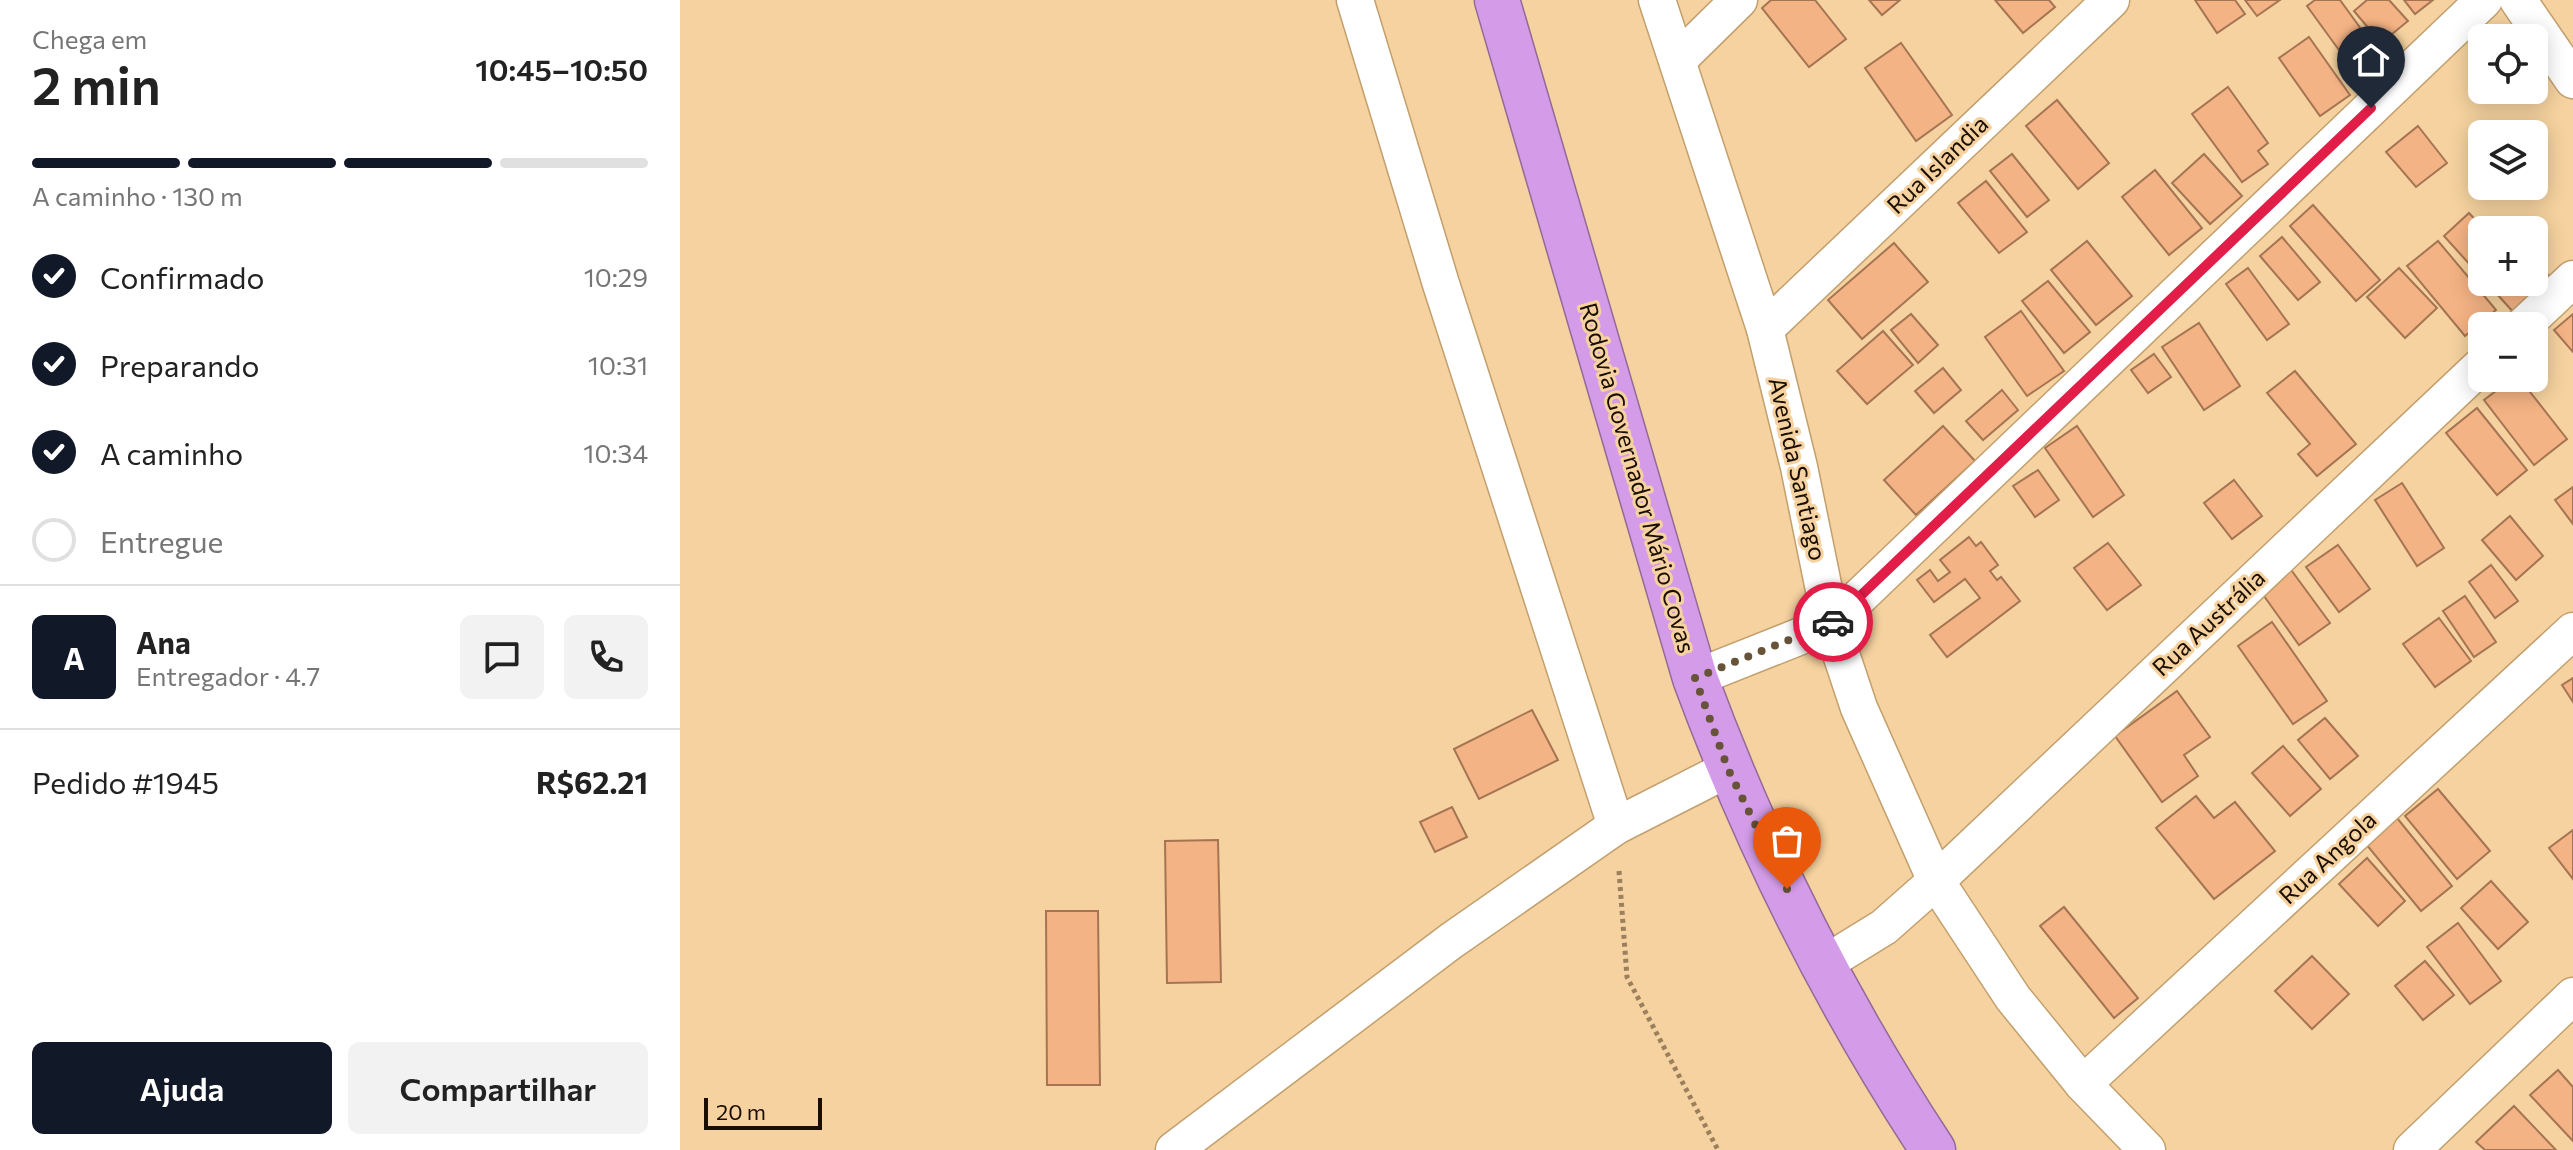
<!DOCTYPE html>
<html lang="pt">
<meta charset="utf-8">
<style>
:root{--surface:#fff;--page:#f2f2f2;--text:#222;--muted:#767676;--line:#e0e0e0;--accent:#111827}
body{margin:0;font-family:Commissioner,sans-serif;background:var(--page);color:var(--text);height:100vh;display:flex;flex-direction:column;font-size:30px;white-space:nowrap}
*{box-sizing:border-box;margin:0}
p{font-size:26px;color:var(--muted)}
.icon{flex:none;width:44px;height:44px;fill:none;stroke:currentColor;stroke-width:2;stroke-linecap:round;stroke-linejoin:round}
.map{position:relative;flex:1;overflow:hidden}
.drawer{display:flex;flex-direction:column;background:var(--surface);width:680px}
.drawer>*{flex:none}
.fabs{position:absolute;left:1788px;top:24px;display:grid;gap:16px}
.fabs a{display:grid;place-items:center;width:80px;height:80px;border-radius:12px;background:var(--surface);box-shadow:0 4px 20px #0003;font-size:40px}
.scale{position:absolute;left:24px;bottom:20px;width:118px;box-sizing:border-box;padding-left:8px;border:4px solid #1a0e00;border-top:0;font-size:22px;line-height:28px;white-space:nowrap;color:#1a0e00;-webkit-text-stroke:6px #f5d29f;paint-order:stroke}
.pin{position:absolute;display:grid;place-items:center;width:68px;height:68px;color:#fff;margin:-82px -34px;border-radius:50% 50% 50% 0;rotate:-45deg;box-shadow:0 0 8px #0007}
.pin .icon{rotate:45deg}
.courier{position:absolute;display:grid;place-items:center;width:80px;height:80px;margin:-40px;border:6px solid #e11d48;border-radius:50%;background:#fff;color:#222;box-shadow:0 2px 10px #0007}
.head em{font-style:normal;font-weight:600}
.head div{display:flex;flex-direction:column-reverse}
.head{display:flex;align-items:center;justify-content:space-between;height:136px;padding:0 32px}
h1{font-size:52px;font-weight:600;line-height:60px}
.bar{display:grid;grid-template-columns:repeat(4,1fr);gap:12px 8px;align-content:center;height:96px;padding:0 32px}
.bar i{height:10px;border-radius:6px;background:var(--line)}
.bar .on{background:var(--accent)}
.bar p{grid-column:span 4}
.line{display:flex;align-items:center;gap:20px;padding:0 32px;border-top:2px solid var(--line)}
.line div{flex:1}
.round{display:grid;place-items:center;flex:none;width:84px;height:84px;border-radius:12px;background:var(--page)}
ol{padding:0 32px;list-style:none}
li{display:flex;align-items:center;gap:24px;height:88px}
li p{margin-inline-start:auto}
li .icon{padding:8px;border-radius:50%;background:var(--accent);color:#fff;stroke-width:4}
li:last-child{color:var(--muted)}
li i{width:44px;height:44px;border:4px solid var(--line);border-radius:50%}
.cta{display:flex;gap:16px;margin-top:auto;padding:16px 32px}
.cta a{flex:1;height:92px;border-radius:12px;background:var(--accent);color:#fff;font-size:32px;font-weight:600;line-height:92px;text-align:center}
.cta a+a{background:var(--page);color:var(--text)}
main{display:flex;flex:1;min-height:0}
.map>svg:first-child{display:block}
.building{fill:#f4b384;stroke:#a57553;stroke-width:2}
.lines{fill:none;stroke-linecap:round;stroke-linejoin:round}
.street-casing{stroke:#c2a06e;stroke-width:39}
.highway-casing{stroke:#936a97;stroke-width:47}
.path{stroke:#9a805d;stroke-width:5;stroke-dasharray:4 4;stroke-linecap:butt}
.street{stroke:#fff;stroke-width:36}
.highway{stroke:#d49ce8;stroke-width:44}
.done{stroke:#675338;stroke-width:8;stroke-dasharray:0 14.4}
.route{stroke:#e11d48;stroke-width:10}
.labels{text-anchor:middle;stroke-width:6;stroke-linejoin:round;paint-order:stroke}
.street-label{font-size:24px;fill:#1a0e00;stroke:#f5d29f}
</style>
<main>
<section class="drawer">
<div class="head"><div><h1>2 min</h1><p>Chega em</p></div><em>10:45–10:50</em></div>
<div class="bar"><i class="on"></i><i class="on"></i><i class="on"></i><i></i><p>A caminho · 130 m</p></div>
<ol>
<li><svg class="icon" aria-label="check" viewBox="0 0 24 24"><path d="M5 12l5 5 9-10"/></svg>Confirmado<p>10:29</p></li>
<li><svg class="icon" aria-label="check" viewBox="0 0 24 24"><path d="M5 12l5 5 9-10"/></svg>Preparando<p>10:31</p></li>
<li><svg class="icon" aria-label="check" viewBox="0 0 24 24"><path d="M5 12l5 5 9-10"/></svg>A caminho<p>10:34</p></li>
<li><i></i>Entregue</li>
</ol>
<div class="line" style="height:144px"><b class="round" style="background:var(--accent);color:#fff">A</b><div><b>Ana</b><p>Entregador · 4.7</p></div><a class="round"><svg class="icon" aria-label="chat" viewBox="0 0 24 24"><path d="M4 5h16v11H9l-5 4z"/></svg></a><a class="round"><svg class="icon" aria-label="phone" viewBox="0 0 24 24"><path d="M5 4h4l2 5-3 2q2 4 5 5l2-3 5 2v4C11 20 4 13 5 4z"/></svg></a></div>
<div class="line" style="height:104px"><div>Pedido #1945</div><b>R$62.21</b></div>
<div class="cta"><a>Ajuda</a><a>Compartilhar</a></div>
</section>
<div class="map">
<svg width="1893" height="1150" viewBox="0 0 1893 1150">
<rect width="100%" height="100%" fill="#f5d29f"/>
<g class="building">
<path d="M1091,0H1135L1166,39L1129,67L1082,8Z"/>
<path d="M1189,0H1220L1202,15Z"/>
<path d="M1315,0H1369L1375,7L1343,33Z"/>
<path d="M1515,0H1555L1565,14L1537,33Z"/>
<path d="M1565,0H1600L1577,16Z"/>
<path d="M1635,0H1660L1705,62L1680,79L1627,6Z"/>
<path d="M1687,0H1709L1728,21L1701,43L1674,11Z"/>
<path d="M1724,0H1753L1735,14Z"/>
<path d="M1629,37L1670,95L1640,116L1599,58Z"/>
<path d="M1221,43L1272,115L1236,141L1185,68Z"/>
<path d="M1548,87L1588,143L1578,151L1588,164L1562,182L1512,114Z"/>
<path d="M1377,100L1429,163L1398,189L1346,126Z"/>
<path d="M1738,126L1767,163L1736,187L1706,152Z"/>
<path d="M1332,154L1369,200L1347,217L1310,171Z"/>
<path d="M1524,154L1562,196L1530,224L1492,183Z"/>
<path d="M1475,170L1522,228L1489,255L1442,197Z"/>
<path d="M1306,181L1347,232L1319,253L1278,203Z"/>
<path d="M1633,205L1700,280L1676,301L1610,226Z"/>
<path d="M1789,213L1805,230H1802V278L1764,236Z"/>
<path d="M1602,237L1640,282L1618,300L1580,256Z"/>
<path d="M1407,241L1452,296L1416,325L1371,270Z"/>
<path d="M1758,241L1816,310L1785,336L1727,266Z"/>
<path d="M1214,243L1248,282L1182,339L1148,300Z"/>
<path d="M1854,260L1873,280L1835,314L1806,282H1854Z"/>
<path d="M1568,268L1609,324L1587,340L1546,284Z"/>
<path d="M1719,268L1757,308L1725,338L1687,297Z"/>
<path d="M1368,281L1410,332L1384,353L1342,301Z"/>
<path d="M1341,311L1384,371L1347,396L1305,337Z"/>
<path d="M1231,314L1258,345L1238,363L1211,330Z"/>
<path d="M1893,314V352L1874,330Z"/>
<path d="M1519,323L1560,386L1524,410L1482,347Z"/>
<path d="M1203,331L1233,365L1187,404L1157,371Z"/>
<path d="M1474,354L1491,377L1468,393L1451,370Z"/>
<path d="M1263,368L1281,390L1254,413L1235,391Z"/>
<path d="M1615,371L1676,444L1637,476L1618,454L1630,444L1587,393Z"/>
<path d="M1833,378H1839L1887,439L1854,465L1804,400Z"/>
<path d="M1322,390L1338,410L1303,440L1286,421Z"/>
<path d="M1797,408L1847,470L1817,495L1766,433Z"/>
<path d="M1263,426L1295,461L1236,515L1204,480Z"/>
<path d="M1397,426L1444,495L1413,517L1365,448Z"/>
<path d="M1358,470L1379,500L1355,517L1333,486Z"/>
<path d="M1554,480L1582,516L1552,539L1524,503Z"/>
<path d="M1722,483L1764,548L1737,566L1695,500Z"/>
<path d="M1893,487V524L1875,500Z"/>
<path d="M1830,516L1863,556L1836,580L1802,540Z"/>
<path d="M1289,537L1296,546L1301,542L1318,565L1310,571L1317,580L1321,577L1340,601L1267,657L1250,635L1300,598L1285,579L1254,602L1237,580L1250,570L1258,581L1270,572L1260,560Z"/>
<path d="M1428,543L1461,585L1427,610L1394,568Z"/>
<path d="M1658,545L1690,589L1659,612L1626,567Z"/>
<path d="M1811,565L1838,601L1815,618L1789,582Z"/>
<path d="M1609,567L1650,623L1619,645L1579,589Z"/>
<path d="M1785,596L1816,642L1794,657L1763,611Z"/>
<path d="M1759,618L1791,661L1755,687L1723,644Z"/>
<path d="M1592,622L1647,701L1613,724L1558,646Z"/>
<path d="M1893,678V702L1882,685Z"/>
<path d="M1497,691L1530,737L1504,755L1518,776L1482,802L1435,736Z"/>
<path d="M852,710L878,760L799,799L774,749Z"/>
<path d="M1645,718L1678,756L1650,779L1618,740Z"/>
<path d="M1603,746L1641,789L1610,816L1572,773Z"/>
<path d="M1758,789L1810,851L1777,879L1725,816Z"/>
<path d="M1516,796L1534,818L1555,802L1595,851L1534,899L1476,828Z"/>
<path d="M772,807L787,837L755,852L740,822Z"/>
<path d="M1713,813L1772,886L1741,911L1681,838Z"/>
<path d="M1893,830V879L1869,848Z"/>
<path d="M538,840L541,982L487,983L485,841Z"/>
<path d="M1687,858L1725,901L1698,926L1659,884Z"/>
<path d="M1811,881L1848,922L1818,949L1781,908Z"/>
<path d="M1384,907L1458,998L1434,1018L1360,926Z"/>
<path d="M366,911H418L420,1085H367Z"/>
<path d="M1778,923L1821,981L1790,1004L1747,947Z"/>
<path d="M1632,956L1669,994L1632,1029L1595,991Z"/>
<path d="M1745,961L1774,995L1743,1020L1715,986Z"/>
<path d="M1878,1070L1893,1087V1141L1850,1095Z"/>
<path d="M1834,1106L1876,1150H1805L1796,1142Z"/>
</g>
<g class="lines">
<g class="street-casing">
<g id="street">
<path d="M675,0L761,284L936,826"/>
<path d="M977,0L1085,329L1119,467L1151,624L1179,708L1256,881L1333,998L1403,1084L1467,1150"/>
<path d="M1838,0L1893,80"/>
<path d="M998,60L1059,0"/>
<path d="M1843,326L1893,279"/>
<path d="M1085,329L1431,0"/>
<path d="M1015,678L1151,624L1804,0"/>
<path d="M1144,964L1204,927L1256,881L1802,365"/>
<path d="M1403,1084L1893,631"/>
<path d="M494,1150L771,941L936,826L1048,769"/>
<path d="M1732,1150L1893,996"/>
</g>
</g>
<g class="highway-casing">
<path id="highway" d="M817,0L1015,678C1076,843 1156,1003 1253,1150"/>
</g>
<path class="path" d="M939,871L947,977L1038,1150"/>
<use href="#street" class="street"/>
<use href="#highway" class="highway"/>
</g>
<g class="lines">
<path class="done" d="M1107,889L1048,769L1015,678L1153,622"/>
<path class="route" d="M1153,622L1691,108"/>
</g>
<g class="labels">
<g class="street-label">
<text transform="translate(1258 165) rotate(-44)" y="8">Rua Islandia</text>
<text transform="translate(1117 469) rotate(77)" y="8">Avenida Santiago</text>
<text transform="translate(957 478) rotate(74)" y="8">Rodovia Governador Mário Covas</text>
<text transform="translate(1529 623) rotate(-43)" y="8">Rua Austrália</text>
<text transform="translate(1648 858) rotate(-43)" y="8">Rua Angola</text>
</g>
</g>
</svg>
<div class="fabs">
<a><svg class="icon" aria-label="locate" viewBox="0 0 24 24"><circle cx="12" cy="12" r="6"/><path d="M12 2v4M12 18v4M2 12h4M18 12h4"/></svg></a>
<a><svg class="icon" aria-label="layers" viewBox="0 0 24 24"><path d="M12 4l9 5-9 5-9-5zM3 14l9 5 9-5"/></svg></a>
<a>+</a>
<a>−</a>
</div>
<div class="scale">20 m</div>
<div class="pin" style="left:1107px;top:889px;background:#ea580c"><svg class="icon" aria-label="bag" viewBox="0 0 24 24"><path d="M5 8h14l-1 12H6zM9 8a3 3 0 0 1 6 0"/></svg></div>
<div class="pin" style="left:1691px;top:108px;background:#1f2937"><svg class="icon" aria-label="home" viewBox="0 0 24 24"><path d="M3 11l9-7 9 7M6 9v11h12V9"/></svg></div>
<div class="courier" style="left:1153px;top:622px"><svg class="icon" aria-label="car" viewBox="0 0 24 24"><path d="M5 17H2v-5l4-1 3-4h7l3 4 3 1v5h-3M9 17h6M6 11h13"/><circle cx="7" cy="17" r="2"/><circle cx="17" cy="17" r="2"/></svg></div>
</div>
</main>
